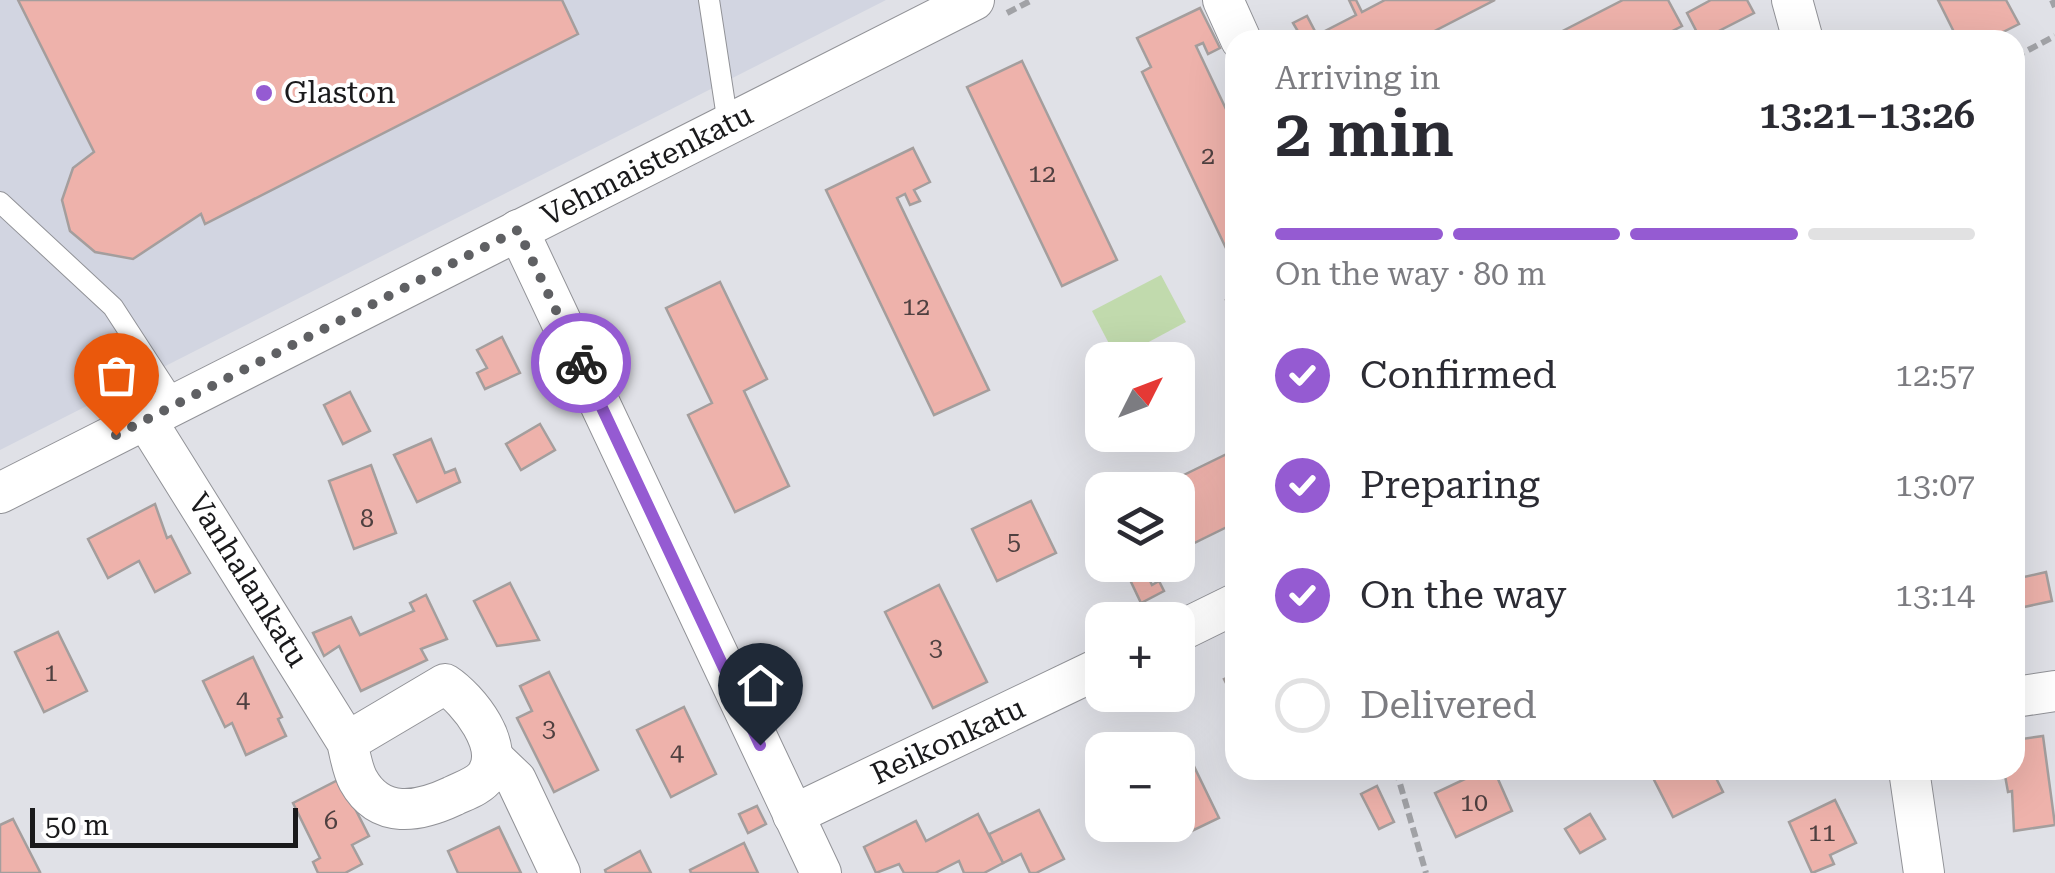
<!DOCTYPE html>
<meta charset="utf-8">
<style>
:root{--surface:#fff;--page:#f7f7f7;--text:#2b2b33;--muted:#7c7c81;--line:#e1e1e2;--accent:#955bd2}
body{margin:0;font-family:"Roboto Serif",serif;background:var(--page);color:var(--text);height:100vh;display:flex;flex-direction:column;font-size:38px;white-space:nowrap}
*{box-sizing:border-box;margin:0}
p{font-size:32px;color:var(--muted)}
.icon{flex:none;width:55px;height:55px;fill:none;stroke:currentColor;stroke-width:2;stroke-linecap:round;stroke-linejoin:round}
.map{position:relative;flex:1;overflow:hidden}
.sheet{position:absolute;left:1225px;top:30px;width:800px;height:750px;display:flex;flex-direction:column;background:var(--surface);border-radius:30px;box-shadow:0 10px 40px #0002}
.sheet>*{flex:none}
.needle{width:65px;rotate:48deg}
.controls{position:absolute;left:1085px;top:342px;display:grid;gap:20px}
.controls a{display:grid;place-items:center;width:110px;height:110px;border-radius:20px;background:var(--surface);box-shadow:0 10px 40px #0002;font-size:50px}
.scale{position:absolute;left:30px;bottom:25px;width:268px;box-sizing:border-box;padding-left:10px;border:5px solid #1a1a1c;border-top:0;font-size:28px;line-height:35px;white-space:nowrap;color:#1a1a1c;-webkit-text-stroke:8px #fff;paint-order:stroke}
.pin{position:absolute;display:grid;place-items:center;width:85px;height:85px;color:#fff;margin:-102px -42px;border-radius:50% 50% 50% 0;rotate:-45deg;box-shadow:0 0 10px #0007}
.pin .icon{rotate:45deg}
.courier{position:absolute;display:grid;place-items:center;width:100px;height:100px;margin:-50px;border:8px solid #955bd2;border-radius:50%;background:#fff;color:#222;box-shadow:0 2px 12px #0007}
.overview em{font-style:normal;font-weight:600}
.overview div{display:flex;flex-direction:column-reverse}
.overview{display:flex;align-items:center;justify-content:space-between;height:170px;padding:0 50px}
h1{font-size:65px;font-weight:600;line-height:75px}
.bar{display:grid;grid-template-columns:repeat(4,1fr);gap:15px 10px;align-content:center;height:120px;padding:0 50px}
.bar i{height:12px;border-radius:8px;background:var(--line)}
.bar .on{background:var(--accent)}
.bar p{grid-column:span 4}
ol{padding:0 50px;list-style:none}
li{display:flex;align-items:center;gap:30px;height:110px}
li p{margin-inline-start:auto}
li .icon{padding:10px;border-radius:50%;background:var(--accent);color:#fff;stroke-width:4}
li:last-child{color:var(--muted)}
li i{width:55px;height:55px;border:5px solid var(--line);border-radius:50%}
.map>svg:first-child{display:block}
.built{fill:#d2d5e1}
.green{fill:#c1daad}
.building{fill:#eeb2ab;stroke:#a49e9d;stroke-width:2.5}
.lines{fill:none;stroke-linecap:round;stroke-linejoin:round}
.service-casing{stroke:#919297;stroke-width:22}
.minor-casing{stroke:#919297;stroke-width:42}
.path{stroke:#a1a2a6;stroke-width:6;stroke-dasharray:10 5;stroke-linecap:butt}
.service{stroke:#fff;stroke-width:20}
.minor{stroke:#fff;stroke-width:40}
.done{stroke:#5f6063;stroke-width:10;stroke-dasharray:0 18}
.route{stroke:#955bd2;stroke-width:12}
.poi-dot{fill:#955bd2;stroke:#fff;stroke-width:4}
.labels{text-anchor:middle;stroke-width:8;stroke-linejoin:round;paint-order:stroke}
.number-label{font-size:25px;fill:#4f4040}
.poi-label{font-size:30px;fill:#1a1a1c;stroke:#fff;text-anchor:start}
.street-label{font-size:30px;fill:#1a1a1c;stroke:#fff}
</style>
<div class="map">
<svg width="2055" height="873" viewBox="0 0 2055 873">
<rect width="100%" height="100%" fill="#e0e1e7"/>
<path class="built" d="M0,0H886L0,450Z"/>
<path class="green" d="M1161,275L1186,322L1117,359L1092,311Z"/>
<g class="building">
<path d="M18,0H562L578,34L205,224L201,214L133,259L95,252L70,231L62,200L73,168L94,152Z"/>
<path d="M1349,0H1356L1362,12L1385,0H1495L1417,40H1303L1293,23L1307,16L1317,35L1356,15Z"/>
<path d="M1623,0H1668L1682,26L1655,40H1545Z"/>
<path d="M1711,0H1747L1754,13L1701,40L1687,13Z"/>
<path d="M1938,0H2006L2019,24L1987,40H1958Z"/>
<path d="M1200,8L1220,48L1208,54L1203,43L1196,46L1235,128V267L1142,72L1151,67L1137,38Z"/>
<path d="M1022,61L1117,260L1062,286L967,87Z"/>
<path d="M913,148L930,182L914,190L920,201L910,205L905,194L897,198L989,390L934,415L826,190Z"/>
<path d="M720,282L767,379L744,391L789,486L735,512L688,415L712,403L666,308Z"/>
<path d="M1235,295V317L1226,300Z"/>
<path d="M502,337L520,373L485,389L477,373L487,368L477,350Z"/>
<path d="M350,392L370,431L343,444L324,405Z"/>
<path d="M540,424L555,450L521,470L506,444Z"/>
<path d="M431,439L445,473L455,469L460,482L417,502L394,455Z"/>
<path d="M1235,450V523L1178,551V490H1153Z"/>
<path d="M371,465L396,533L354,549L329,481Z"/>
<path d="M1031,501L1056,553L997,581L972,529Z"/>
<path d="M155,504L167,538L171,536L190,573L155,592L139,561L108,578L88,539Z"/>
<path d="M1123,565H1149L1144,568L1152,585L1159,581L1164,591L1141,603Z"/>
<path d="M2046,572L2052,601L2015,609V579Z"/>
<path d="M510,583L539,640L497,646L474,601Z"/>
<path d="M939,585L987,682L933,708L885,612Z"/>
<path d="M426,595L447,639L421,649L427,660L361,691L339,646L324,656L313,633L351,617L360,635L414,611L410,603Z"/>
<path d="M58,632L87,691L44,712L15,652Z"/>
<path d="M253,657L282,717L278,719L286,736L246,755L232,723L225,727L203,681Z"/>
<path d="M549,672L598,770L554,792L517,718L532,711L520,686Z"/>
<path d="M1235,674V701L1224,679Z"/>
<path d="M684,707L716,774L671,797L637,730Z"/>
<path d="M2043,736L2055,825L2014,831L2012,791L2008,792L2004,770H2015V740Z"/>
<path d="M1189,756L1219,818L1173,840L1166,825H1178V761Z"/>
<path d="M1484,770H1494L1512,811L1456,837L1435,793Z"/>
<path d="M1649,770H1712L1723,792L1673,817Z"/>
<path d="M340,779L369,836L352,845L362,864L345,873H318L313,862L320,858L293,803Z"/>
<path d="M1377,786L1394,822L1379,829L1361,794Z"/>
<path d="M1835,800L1856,843L1830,855L1834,864L1812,873L1789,822Z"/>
<path d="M757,806L766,824L748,833L739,814Z"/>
<path d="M1039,810L1064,859L1036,873H1030L1021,854L1003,863L989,834Z"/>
<path d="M978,814L1003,863L984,873H964L959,861L935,873H904L899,864L876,873L864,847L916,821L926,841Z"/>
<path d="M1590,814L1605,839L1580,853L1565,829Z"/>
<path d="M13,819L40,872L38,873H0V825Z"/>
<path d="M499,827L521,873H458L448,851Z"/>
<path d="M744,843L758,873H691L690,870Z"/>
<path d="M640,851L651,873H606L605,870Z"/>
</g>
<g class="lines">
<g class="service-casing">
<g id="service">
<path d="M709,0L728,124"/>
<path d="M0,202L113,307L176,404"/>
</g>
</g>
<g class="minor-casing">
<g id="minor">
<path d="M1223,0L1241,40"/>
<path d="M1792,0L1803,40"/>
<path d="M518,230L821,873"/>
<path d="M146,420L347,742C350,753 352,769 358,780C380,820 419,812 453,796C463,791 479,786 486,776C507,747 468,699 445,684L347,742"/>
<path d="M0,493L974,0"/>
<path d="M1178,632L1235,604"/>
<path d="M2015,697L2055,691"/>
<path d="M492,757L516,780L560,873"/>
<path d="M1909,770L1924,873"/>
<path d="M793,815L1102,667"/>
</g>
</g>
<g class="path">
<path d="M2052,0L2055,7"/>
<path d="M1007,13L1032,0"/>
<path d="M2015,57L2055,36"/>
<path d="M1396,770L1426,873"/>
</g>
<use href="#service" class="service"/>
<use href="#minor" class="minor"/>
</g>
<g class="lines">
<path class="done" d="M116,435L518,230L581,363"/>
<path class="route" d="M581,363L760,745"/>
</g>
<circle class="poi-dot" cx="264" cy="93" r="10"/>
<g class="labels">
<g class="number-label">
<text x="1208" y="164">2</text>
<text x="1042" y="182">12</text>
<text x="916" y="315">12</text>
<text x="367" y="527">8</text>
<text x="1014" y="550">5</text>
<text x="936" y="656">3</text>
<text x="51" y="681">1</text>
<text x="243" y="708">4</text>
<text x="549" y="737">3</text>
<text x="677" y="761">4</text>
<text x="1474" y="811">10</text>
<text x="331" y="829">6</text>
<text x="1822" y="841">11</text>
</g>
<g class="poi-label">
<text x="284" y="103">Glaston</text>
</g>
<g class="street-label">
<text transform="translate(647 165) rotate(-27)" y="10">Vehmaistenkatu</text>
<text transform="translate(248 580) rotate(58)" y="10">Vanhalankatu</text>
<text transform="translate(948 741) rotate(-25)" y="10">Reikonkatu</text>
</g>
</g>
</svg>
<div class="controls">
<a><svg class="needle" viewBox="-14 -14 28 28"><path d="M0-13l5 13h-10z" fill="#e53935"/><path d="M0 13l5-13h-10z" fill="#7c7c81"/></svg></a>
<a><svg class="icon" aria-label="layers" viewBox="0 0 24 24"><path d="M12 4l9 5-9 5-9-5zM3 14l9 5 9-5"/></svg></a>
<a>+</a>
<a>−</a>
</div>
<div class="scale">50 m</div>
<div class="pin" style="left:116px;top:435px;background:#ea580c"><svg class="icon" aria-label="bag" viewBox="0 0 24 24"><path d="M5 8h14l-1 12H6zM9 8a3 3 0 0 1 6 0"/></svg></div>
<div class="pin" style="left:760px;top:745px;background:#1f2937"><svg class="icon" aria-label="home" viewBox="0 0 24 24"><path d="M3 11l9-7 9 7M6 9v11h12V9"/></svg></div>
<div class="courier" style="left:581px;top:363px"><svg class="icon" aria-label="bike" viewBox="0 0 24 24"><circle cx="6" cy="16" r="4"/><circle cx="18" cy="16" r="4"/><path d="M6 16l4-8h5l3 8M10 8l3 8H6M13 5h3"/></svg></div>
<section class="sheet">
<div class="overview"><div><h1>2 min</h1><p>Arriving in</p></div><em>13:21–13:26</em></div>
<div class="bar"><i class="on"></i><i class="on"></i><i class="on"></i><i></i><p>On the way · 80 m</p></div>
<ol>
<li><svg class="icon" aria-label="check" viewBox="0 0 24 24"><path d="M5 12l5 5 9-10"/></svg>Confirmed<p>12:57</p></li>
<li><svg class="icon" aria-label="check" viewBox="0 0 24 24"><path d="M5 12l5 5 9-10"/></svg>Preparing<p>13:07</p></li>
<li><svg class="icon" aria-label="check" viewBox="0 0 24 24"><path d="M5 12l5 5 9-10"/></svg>On the way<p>13:14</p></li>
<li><i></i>Delivered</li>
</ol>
</section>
</div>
